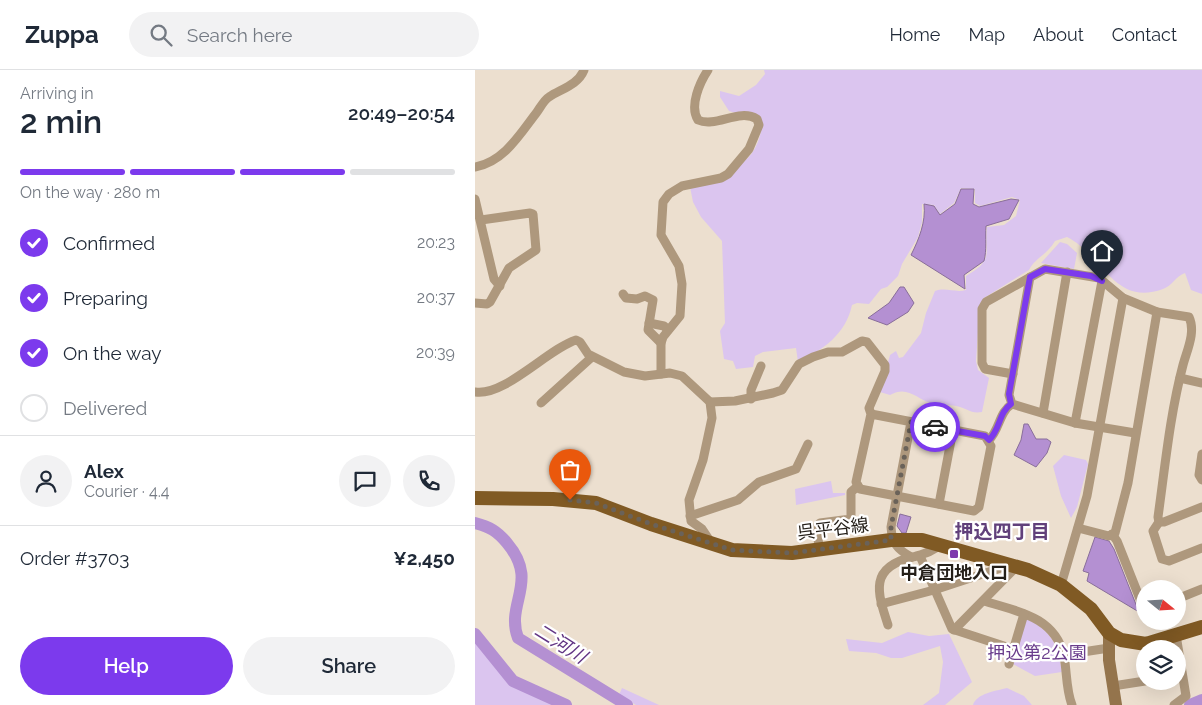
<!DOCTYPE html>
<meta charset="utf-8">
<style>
:root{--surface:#fff;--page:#f2f2f3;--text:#1f2937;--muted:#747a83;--line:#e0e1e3;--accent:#7c3aed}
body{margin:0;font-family:Raleway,"Noto Sans JP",sans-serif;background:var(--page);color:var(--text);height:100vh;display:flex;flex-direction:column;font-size:19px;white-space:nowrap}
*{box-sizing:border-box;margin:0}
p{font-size:16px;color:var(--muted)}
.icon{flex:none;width:28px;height:28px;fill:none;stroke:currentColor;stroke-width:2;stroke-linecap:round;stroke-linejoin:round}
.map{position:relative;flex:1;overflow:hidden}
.side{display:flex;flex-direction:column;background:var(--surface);width:475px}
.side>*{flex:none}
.needle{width:32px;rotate:108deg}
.controls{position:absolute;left:661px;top:510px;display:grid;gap:10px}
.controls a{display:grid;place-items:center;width:50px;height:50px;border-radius:50%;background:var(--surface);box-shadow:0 5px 20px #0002;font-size:25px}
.pin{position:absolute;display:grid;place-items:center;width:42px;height:42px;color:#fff;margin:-51px -21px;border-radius:50% 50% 50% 0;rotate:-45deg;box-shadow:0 0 5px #0007}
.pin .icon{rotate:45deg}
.courier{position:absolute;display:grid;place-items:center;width:50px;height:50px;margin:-25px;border:4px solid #7c3aed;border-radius:50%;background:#fff;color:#222;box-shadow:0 1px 6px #0007}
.summary em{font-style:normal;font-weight:600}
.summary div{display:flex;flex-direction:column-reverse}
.summary{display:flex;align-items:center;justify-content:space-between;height:85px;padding:0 20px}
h1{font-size:32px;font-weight:600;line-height:38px}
.bar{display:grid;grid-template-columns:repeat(4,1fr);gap:8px 5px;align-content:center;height:60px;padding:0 20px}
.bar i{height:6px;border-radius:4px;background:var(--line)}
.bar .on{background:var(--accent)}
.bar p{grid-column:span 4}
.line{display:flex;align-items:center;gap:12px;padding:0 20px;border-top:1px solid var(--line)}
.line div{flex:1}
.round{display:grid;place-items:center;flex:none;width:52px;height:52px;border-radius:26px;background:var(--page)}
ol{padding:0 20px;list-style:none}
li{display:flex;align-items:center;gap:15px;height:55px}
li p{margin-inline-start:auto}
li .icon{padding:5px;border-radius:50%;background:var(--accent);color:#fff;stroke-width:4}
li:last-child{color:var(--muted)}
li i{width:28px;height:28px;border:2px solid var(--line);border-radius:50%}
.primary-button{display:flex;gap:10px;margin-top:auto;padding:10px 20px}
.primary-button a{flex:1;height:58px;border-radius:30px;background:var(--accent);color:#fff;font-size:20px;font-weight:600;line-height:58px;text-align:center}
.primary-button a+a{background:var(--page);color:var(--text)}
header{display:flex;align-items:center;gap:30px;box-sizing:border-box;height:70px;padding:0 25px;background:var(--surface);border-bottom:1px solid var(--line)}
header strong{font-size:24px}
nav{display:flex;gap:28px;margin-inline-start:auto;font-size:18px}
.search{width:350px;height:45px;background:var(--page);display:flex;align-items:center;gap:12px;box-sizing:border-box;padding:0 18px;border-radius:28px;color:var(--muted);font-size:19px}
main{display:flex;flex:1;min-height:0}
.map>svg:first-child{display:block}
.green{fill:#dbc5ef}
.water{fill:#b490d2;stroke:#896e9a}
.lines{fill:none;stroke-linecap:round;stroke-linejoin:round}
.river{stroke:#b490d2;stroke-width:12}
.street{stroke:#ae987d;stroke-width:9}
.secondary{stroke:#94744c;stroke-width:12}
.primary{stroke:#805a24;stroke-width:14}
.done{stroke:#6a6259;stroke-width:5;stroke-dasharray:0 9}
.route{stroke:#7c3aed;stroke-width:6}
.poi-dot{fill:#7e39ad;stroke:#fff;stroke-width:2}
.labels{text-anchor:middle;stroke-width:4.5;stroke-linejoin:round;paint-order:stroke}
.street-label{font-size:18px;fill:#241f19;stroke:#fff}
.poi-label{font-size:18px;font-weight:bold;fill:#241f19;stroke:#fff}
.park-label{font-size:18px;fill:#6a3c8c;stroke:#fff}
.neighbourhood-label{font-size:19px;font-weight:bold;fill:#61407b;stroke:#fff}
.water-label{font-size:19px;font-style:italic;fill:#623584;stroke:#fff}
</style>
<header>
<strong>Zuppa</strong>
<div class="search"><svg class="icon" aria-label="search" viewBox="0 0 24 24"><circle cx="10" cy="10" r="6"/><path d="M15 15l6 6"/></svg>Search here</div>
<nav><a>Home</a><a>Map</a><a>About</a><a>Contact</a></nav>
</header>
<main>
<section class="side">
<div class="summary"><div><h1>2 min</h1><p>Arriving in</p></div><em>20:49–20:54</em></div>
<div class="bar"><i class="on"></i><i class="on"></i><i class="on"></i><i></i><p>On the way · 280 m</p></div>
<ol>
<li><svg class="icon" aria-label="check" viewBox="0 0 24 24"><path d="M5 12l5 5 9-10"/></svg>Confirmed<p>20:23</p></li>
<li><svg class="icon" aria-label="check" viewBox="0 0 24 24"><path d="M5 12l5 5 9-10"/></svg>Preparing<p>20:37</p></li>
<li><svg class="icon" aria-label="check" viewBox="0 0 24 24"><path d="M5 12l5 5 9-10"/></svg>On the way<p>20:39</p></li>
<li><i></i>Delivered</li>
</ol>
<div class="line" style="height:90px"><a class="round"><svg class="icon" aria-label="person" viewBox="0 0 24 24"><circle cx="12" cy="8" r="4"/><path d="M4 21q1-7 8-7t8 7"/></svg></a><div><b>Alex</b><p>Courier · 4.4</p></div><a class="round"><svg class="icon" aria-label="chat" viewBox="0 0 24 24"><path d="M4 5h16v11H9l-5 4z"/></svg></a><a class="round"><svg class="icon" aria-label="phone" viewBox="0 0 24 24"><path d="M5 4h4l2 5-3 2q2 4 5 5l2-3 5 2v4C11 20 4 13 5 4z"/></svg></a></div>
<div class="line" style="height:65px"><div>Order #3703</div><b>¥2,450</b></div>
<div class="primary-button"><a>Help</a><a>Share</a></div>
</section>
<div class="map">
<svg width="727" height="635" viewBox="0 0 727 635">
<rect width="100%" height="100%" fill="#ecdfcf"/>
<g class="green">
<path d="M289,0H727V224L716,220L710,203C701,206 697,216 688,219C639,237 628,185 592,167L580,171C572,185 560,188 554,200L509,228L505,234L501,291L503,300L514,308L507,342C495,344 492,338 481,336C474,334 465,336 458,334C441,329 433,315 415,325L405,322L415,285L421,281L424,288L428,287L446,263L451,243L460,221C471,217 480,223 491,220V206C520,189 509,185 512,157L529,155L541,146L545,130L537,127L505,136L500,133V119L486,118L479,133L465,144L459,135L447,134V152L443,167L427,194L423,206L412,217L406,219L394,234L382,233L377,235C371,264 348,280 323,292L321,278L288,282L280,286L278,297L261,299L258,291L249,289L245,261L250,253L247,171L226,147L218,132L215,117C251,103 285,96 287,51L254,41L245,27V21L264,26L281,15L290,4Z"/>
<path d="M585,172L592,174L602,183L599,199L566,193Z"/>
<path d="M589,385L611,390L613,394L602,437L596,448L586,426L578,396Z"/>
<path d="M356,411L358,423H370V425L321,435L320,419Z"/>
<path d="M550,547C577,562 582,572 587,602L560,606L536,593Z"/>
<path d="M433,562L454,566L474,564L497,612L470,635H448L464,623L468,592L465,576L427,588H416L401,583L374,581L371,569L407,573Z"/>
<path d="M0,571L31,611L87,635H0Z"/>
<path d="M147,618L184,635H161L144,625Z"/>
<path d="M532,618L549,626L557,635H498C502,623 521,621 532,618Z"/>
</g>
<g class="water">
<path d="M486,119H499L498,134L504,137L536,129L544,130L534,149L511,156C510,168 512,180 509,191L489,205L490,219L436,185C444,169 451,152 449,134L459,136L465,145L480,134Z"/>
<path d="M425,217H429L439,233L433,242L412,255L393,248L414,233Z"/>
<path d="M549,354H553L561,369H572L576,372L572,383L561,397L539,385L546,370Z"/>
<path d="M425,444L436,447L431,463H427L422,456Z"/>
<path d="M620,467L634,471L639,479L664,542L612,511L614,503L608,501Z"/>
</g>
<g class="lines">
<g class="river">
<path d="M0,453C15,457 22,461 32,473C65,512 30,533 43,568L152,635"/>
<path d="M0,564L38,611L91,635"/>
<path d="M715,635L727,630"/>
</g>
<g class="street">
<path d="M0,97C29,92 45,64 62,42C65,38 69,30 74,27C86,19 103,15 109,0"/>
<path d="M0,129L19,209L25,216"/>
<path d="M555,207L534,325L537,334L600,353L660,363"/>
<path d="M148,224L151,228L162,229L170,226L178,230L173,260L186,273"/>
<path d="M0,233L12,234L15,232L34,198L61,180L58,144L55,143L6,150"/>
<path d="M174,253L189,256L193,260"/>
<path d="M186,304V273L188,267L205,246L207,214L204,196L186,165L188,132L194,124L207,116L246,108L253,104L274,79L284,55L282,49C264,38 241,58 223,50C214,36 225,12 233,0"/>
<path d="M538,304L510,299L507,293V239L511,232L570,199L624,208L648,228L682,242L714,247C721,262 712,280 708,295C695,344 690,397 683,447L684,452H689L727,437"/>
<path d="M705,308L727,313"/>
<path d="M0,322C29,327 73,279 101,270L105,272L113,284L149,302L170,306L195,303L207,306L235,332L237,348L228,390L214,430L216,451L227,459L237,474"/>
<path d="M276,329V320L286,296"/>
<path d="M235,332L260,331L298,323L307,320L324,294L338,287L353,282H367L387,271L392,272L410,295V301L394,338L396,344L381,412L385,419L499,441L504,437L516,376L510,366L396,344"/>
<path d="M66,333L117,287"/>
<path d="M568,343L592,202"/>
<path d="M600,353L627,211"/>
<path d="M514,370C525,359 524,342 537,334"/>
<path d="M727,384L724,405L727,410"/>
<path d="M464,434L478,360"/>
<path d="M215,446L263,430L284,412L321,399L333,374"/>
<path d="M684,452L678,461L687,489L694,491L727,478"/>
<path d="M603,458L634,466L640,463L653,413L682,242"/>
<path d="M637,464L642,471L667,534L670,536"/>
<path d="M344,479L342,456L345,453L376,449V422L383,416"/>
<path d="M445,486L477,559L538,579"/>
<path d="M436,487C422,479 417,473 416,457L436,352"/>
<path d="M586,515L612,426L648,228"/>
<path d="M702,529L727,519"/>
<path d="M509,531C541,541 580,546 589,586C592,602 591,620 597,635"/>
<path d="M406,534L459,520L535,495"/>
<path d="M413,555C402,522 394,497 438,487C448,484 458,482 465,474"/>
<path d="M479,560L541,497"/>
<path d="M588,585L634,578"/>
<path d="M534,594L549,544"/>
<path d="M638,616L670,611"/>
<path d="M699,635L711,626L701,565"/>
</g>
<path class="secondary" d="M634,563V590L641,635"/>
<path class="primary" d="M0,428L78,429L121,433L176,454L257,480L317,483L416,470H447L553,500L586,515L616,539L634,563L646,570L671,574L727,557"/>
</g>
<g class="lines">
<path class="done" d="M95,430L121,433L176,454L257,480L317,483L416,470V457L436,352L460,357"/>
<path class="route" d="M460,357L510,366L514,370C525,360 524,342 536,334L534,324L555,207L570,199L616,206L627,211"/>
</g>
<rect class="poi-dot" x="474" y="479" width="10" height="10" rx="2.5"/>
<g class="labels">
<g class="street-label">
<text transform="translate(358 459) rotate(-7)" y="6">呉平谷線</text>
</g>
<g class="poi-label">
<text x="479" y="509">中倉団地入口</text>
</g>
<g class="park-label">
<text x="562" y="589">押込第2公園</text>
</g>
<g class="neighbourhood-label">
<text x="527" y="468">押込四丁目</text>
</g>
<g class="water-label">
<text transform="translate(86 573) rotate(32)" y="7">二河川</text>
</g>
</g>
</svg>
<div class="controls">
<a><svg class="needle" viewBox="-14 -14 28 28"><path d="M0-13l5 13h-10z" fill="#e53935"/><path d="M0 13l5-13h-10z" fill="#747a83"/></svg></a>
<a><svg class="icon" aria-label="layers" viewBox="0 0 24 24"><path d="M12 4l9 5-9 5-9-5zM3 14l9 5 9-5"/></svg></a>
</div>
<div class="pin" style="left:95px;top:430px;background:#ea580c"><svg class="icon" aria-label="bag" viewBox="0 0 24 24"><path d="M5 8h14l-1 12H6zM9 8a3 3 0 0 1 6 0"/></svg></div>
<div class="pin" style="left:627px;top:211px;background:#1f2937"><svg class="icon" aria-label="home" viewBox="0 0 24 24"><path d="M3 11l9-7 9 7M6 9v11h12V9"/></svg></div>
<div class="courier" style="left:460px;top:357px"><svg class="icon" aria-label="car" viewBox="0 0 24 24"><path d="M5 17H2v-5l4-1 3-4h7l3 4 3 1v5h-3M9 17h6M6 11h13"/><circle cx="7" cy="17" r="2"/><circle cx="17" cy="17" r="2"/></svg></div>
</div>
</main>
